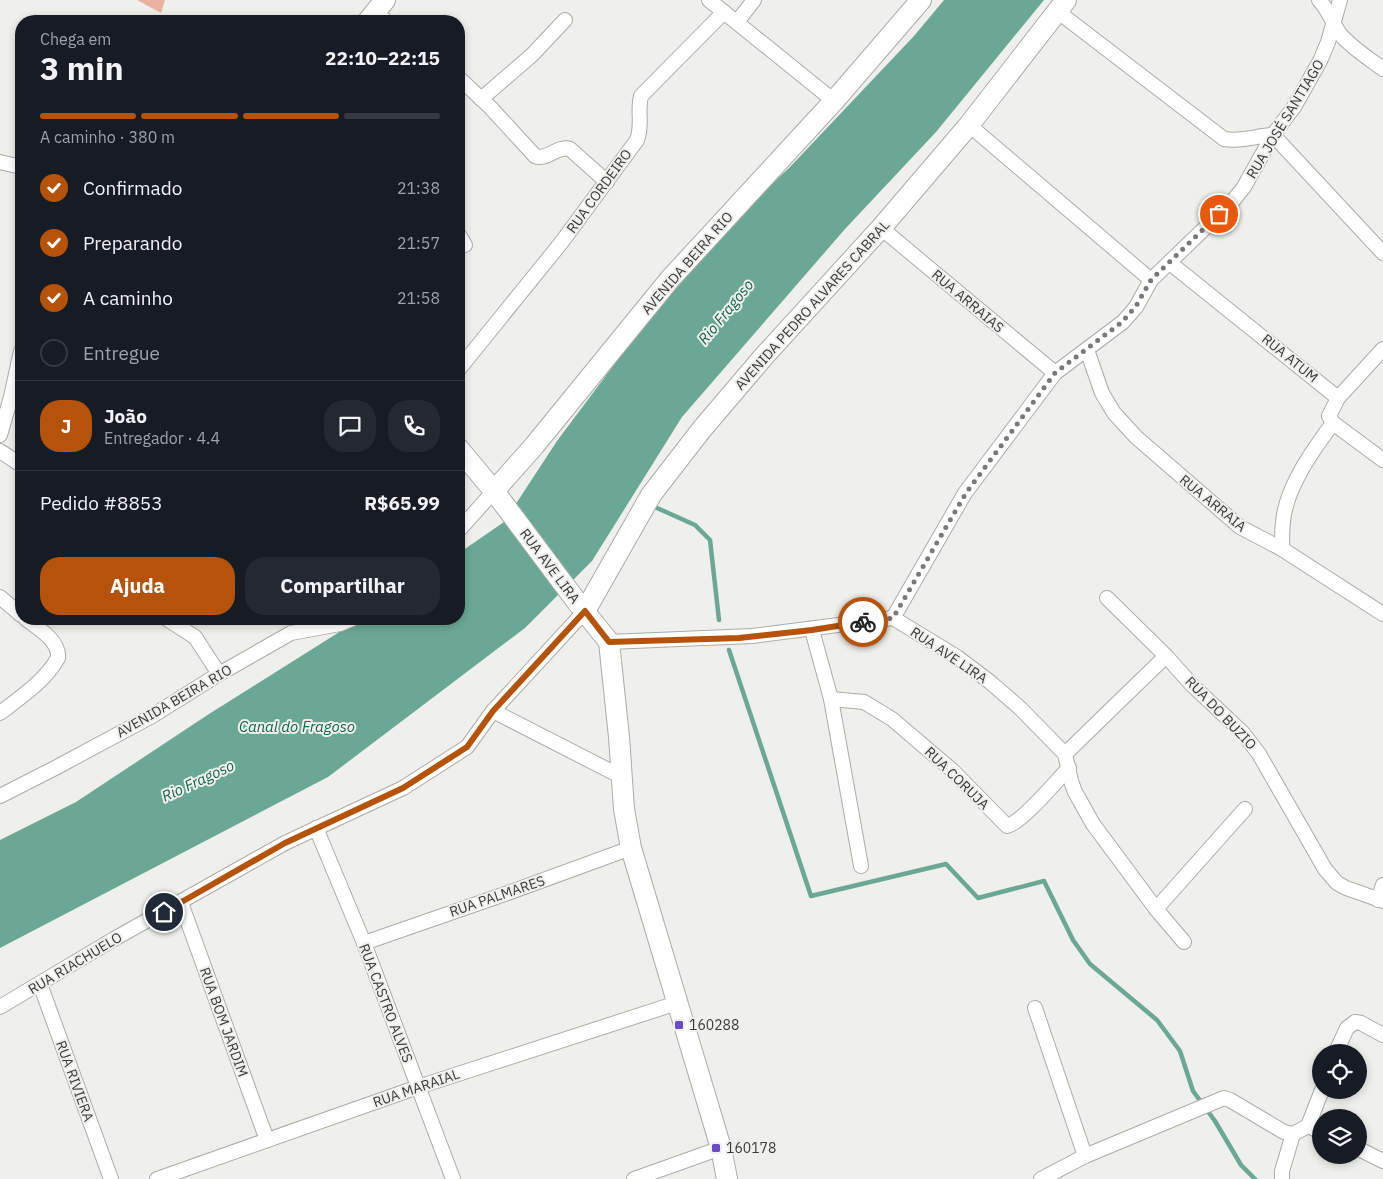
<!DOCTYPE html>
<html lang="pt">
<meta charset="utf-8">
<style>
:root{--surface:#171b24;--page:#242831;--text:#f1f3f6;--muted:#9ea1a6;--line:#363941;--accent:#b45309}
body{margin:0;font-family:"IBM Plex Sans",sans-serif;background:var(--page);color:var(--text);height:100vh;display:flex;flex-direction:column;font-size:19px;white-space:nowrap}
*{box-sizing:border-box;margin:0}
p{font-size:16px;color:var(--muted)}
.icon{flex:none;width:28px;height:28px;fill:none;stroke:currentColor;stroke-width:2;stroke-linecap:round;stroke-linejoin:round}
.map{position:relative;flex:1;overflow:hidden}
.drawer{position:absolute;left:15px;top:15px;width:450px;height:610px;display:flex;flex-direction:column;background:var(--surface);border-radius:20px;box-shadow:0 2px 8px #0003}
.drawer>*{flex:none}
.tools{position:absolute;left:1312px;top:1044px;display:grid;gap:10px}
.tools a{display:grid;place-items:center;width:55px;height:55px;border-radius:50%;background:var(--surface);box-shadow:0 2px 8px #0003;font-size:25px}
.pin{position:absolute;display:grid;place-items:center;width:42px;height:42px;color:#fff;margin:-21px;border:2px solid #fff;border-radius:50%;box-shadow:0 1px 5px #0007}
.courier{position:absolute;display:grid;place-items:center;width:50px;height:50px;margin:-25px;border:4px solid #b45309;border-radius:50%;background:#fff;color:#222;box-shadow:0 1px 6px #0007}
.head em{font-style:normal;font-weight:800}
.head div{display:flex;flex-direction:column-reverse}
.head{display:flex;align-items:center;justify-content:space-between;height:85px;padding:0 25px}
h1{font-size:32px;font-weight:800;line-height:38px}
.bar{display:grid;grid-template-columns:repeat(4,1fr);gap:8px 5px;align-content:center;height:60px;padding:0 25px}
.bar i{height:6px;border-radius:4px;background:var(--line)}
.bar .selected{background:var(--accent)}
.bar p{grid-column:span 4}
.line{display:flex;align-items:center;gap:12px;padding:0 25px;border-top:1px solid var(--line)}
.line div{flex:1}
.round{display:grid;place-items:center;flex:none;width:52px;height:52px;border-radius:20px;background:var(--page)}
ol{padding:0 25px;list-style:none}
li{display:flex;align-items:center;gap:15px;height:55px}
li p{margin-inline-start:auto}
li .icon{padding:5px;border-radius:50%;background:var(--accent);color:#fff;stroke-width:4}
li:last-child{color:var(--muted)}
li i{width:28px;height:28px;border:2px solid var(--line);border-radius:50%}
.action{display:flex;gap:10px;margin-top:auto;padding:10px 25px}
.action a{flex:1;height:58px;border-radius:20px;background:var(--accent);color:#fff;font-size:20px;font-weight:800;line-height:58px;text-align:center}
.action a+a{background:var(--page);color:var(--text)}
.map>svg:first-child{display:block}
.forest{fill:#eab1a3}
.water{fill:#6aa895}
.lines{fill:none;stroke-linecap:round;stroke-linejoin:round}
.stream{stroke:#6aa895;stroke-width:4.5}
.street-casing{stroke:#acaba8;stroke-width:16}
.secondary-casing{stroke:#acaba8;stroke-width:22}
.street{stroke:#fff;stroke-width:14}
.secondary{stroke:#fff;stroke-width:20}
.done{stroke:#797977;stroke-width:5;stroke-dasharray:0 9}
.route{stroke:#b45309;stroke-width:6}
.poi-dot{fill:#694cc6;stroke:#efefeb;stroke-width:2}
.labels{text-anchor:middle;stroke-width:4;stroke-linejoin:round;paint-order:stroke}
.street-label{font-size:14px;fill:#3a3a38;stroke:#efefeb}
.poi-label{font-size:14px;fill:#3a3a38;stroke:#efefeb;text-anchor:start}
.water-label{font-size:15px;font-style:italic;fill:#116351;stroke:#efefeb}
</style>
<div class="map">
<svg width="1383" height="1179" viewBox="0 0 1383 1179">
<rect width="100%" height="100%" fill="#efefeb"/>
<path class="forest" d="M137,0H165L161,13Z"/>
<path class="water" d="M944,0H1044L936,132L845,229L682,417L592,561L525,628L328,777L0,948V840L76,802L209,714L360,619H459V553L504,522L557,441L700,250L789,168L914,36Z"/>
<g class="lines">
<g class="stream">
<path d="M657,508L695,525L710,540L719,620"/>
<path d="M729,650L811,896L946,864L978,898L1044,881L1073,940L1090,964L1157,1020L1180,1051L1193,1091L1215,1121L1241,1165L1255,1179"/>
</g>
<g class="street-casing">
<g id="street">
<path d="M709,0L834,101"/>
<path d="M1319,0C1329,10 1332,23 1340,34C1352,48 1368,58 1383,69"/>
<path d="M1057,11L1224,139C1243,142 1255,136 1273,135L1383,253"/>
<path d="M375,13L386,21"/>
<path d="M737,22L754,0"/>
<path d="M459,78L490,107L535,156C547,161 557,145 570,149L607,182"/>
<path d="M481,99L532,55L565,20"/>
<path d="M969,125L1151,280"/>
<path d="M0,162L21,167"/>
<path d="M881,228L1055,373"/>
<path d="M459,235L465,245"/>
<path d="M1170,263L1338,398"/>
<path d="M1383,349L1338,398L1329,416L1333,423L1383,460"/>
<path d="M1087,350L1102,393L1114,413L1136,437L1240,527L1282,549L1383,614"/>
<path d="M459,369L561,243L637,140C643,124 637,112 641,96L724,12"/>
<path d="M0,435L11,397L21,351"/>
<path d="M0,451L21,465"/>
<path d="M459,530L494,491"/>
<path d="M1282,549C1282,541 1282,531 1283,522C1286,487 1313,450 1333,423"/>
<path d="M0,597L21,615"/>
<path d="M1107,598L1166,656L1192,685L1243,733L1259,754L1325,869L1337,883L1346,888L1383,901"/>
<path d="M893,618L965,493L1055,373L1123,322L1136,307L1151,280L1232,202L1244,187L1273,135L1294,107L1320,61L1328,42L1340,0"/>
<path d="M167,619L195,637L219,674"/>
<path d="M812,630L831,699L861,866"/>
<path d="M609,642L752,636L893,618L957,657L990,682L1021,709L1065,754L1071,781L1075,792L1093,824L1156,909L1184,942"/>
<path d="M831,699L864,702L892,719L953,771L1007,826C1023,822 1056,781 1069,768"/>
<path d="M493,711L622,777"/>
<path d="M0,713C21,697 45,681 58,658C60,641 38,628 26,619"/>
<path d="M1065,754L1166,656"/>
<path d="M0,796L57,767L152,716L219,674L291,633L340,624L352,619"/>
<path d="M316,828L364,943L453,1179"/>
<path d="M1378,900L1383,885"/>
<path d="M181,903L267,1140"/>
<path d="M1156,909L1245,809"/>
<path d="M364,943L505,894L631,848"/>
<path d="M40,984L111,1179"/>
<path d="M0,1007L114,939L285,843L403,788L467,747L493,711L585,611"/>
<path d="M1035,1008L1085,1156"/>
<path d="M1336,1052L1347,1028L1355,1022L1361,1023L1383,1035"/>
<path d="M1308,1126L1322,1090"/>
<path d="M1359,1149L1383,1161"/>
<path d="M157,1179L418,1087L677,1003"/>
<path d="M634,1179L721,1148"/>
<path d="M1041,1179L1085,1156L1224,1098L1230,1100L1284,1132L1293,1134L1308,1126L1321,1132"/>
<path d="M1282,1179V1171L1293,1134"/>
</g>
</g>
<g class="secondary-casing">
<g id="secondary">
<path d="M368,21L385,0"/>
<path d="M459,449L494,491L577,602L609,642L619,737L624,809L631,848L721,1148L727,1179"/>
<path d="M494,491L534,446L670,279L834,101L921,0"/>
<path d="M585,611L651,495L702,429L765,355L881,228L969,125L1066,0"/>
</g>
</g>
<use href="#street" class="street"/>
<use href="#secondary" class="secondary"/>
</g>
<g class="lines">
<path class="done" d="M863,622L893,618L966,493L1055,373L1122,322L1136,306L1151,280L1219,214"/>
<path class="route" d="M164,912L285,843L403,788L467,747L493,711L585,611L609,642L739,638L812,630L863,622"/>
</g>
<g class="poi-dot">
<rect x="674" y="1020" width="10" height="10" rx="2.5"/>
<rect x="711" y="1143" width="10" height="10" rx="2.5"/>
</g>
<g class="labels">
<g class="street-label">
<text transform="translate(1285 119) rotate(-59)" y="5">RUA JOSÉ SANTIAGO</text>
<text transform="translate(599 191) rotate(-54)" y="5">RUA CORDEIRO</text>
<text transform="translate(687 263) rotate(-49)" y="5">AVENIDA BEIRA RIO</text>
<text transform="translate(968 301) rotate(40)" y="5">RUA ARRAIAS</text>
<text transform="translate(812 305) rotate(-48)" y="5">AVENIDA PEDRO ALVARES CABRAL</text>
<text transform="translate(1290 358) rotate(39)" y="5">RUA ATUM</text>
<text transform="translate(1213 503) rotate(39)" y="5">RUA ARRAIA</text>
<text transform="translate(550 566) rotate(53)" y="5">RUA AVE LIRA</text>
<text transform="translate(949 655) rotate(34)" y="5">RUA AVE LIRA</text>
<text transform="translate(174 701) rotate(-30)" y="5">AVENIDA BEIRA RIO</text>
<text transform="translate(1221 713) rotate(46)" y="5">RUA DO BUZIO</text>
<text transform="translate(957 778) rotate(44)" y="5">RUA CORUJA</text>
<text transform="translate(497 896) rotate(-19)" y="5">RUA PALMARES</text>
<text transform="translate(75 963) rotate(-31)" y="5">RUA RIACHUELO</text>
<text transform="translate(386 1003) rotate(69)" y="5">RUA CASTRO ALVES</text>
<text transform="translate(224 1022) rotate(70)" y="5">RUA BOM JARDIM</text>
<text transform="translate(75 1081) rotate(70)" y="5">RUA RIVIERA</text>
<text transform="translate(416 1088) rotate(-19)" y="5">RUA MARAIAL</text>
</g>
<g class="poi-label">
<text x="689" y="1030">160288</text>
<text x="726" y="1153">160178</text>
</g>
<g class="water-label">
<text transform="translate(726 312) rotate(-51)" y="5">Rio Fragoso</text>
<text x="297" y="732">Canal do Fragoso</text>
<text transform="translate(198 781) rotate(-25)" y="5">Rio Fragoso</text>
</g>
</g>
</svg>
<div class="tools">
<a><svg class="icon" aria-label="locate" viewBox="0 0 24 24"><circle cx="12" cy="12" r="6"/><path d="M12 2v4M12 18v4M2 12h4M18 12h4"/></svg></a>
<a><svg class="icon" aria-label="layers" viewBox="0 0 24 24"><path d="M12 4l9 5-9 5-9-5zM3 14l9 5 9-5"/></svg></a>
</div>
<div class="pin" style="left:1219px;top:214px;background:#ea580c"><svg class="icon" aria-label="bag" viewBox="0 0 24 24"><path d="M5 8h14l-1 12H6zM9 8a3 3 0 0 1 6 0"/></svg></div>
<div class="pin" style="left:164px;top:912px;background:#1f2937"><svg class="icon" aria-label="home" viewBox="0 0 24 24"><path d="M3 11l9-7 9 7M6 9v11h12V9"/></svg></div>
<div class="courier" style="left:863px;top:622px"><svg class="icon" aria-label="bike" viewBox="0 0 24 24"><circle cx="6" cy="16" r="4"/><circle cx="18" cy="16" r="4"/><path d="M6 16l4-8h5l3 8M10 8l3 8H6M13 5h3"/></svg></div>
<section class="drawer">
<div class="head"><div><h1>3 min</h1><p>Chega em</p></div><em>22:10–22:15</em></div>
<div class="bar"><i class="selected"></i><i class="selected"></i><i class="selected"></i><i></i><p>A caminho · 380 m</p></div>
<ol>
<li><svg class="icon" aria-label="check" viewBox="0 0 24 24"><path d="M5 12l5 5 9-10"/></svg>Confirmado<p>21:38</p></li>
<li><svg class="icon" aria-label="check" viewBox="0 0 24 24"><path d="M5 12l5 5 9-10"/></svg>Preparando<p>21:57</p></li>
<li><svg class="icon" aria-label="check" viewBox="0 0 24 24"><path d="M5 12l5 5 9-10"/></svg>A caminho<p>21:58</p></li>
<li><i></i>Entregue</li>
</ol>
<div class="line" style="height:90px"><b class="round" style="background:var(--accent);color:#fff">J</b><div><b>João</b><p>Entregador · 4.4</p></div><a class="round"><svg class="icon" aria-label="chat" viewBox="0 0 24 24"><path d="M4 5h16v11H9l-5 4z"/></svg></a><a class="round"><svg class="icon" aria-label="phone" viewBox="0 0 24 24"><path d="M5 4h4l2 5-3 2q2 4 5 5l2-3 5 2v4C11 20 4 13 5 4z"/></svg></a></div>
<div class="line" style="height:65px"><div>Pedido #8853</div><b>R$65.99</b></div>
<div class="action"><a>Ajuda</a><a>Compartilhar</a></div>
</section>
</div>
